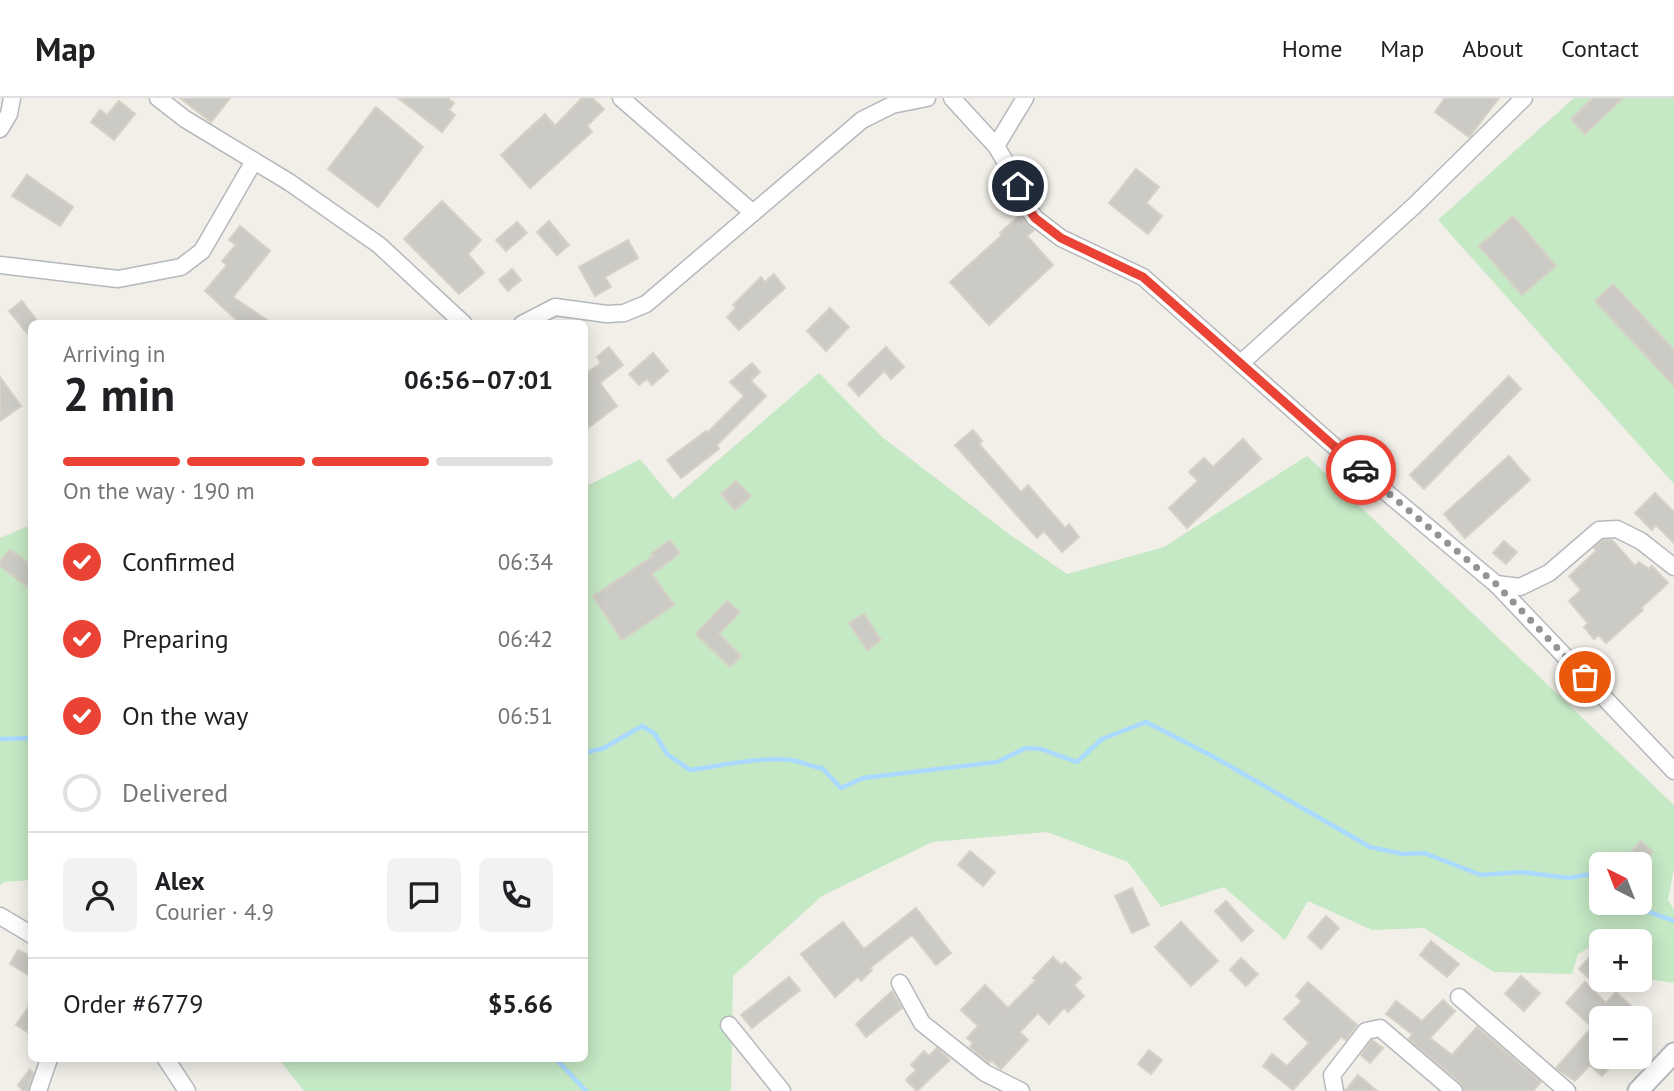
<!DOCTYPE html>
<meta charset="utf-8">
<style>
:root{--surface:#fff;--page:#f2f2f2;--text:#202124;--muted:#757577;--line:#e0e0e0;--accent:#ea4335}
body{margin:0;font-family:"PT Sans",sans-serif;background:var(--page);color:var(--text);height:100vh;display:flex;flex-direction:column;font-size:26px;white-space:nowrap}
*{box-sizing:border-box;margin:0}
p{font-size:23px;color:var(--muted)}
.icon{flex:none;width:38px;height:38px;fill:none;stroke:currentColor;stroke-width:2;stroke-linecap:round;stroke-linejoin:round}
.map{position:relative;flex:1;overflow:hidden}
.details{position:absolute;left:28px;top:222px;width:560px;height:742px;display:flex;flex-direction:column;background:var(--surface);border-radius:10px;box-shadow:0 4px 18px #0003}
.details>*{flex:none}
.needle{width:46px;rotate:318deg}
.tools{position:absolute;left:1589px;top:754px;display:grid;gap:14px}
.tools a{display:grid;place-items:center;width:63px;height:63px;border-radius:10px;background:var(--surface);box-shadow:0 4px 18px #0003;font-size:35px}
.pin{position:absolute;display:grid;place-items:center;width:60px;height:60px;color:#fff;margin:-30px;border:4px solid #fff;border-radius:50%;box-shadow:0 2px 7px #0007}
.courier{position:absolute;display:grid;place-items:center;width:70px;height:70px;margin:-35px;border:5px solid #ea4335;border-radius:50%;background:#fff;color:#222;box-shadow:0 2px 9px #0007}
.overview em{font-style:normal;font-weight:800}
.overview div{display:flex;flex-direction:column-reverse}
.overview{display:flex;align-items:center;justify-content:space-between;height:119px;padding:0 35px}
h1{font-size:46px;font-weight:800;line-height:52px}
.bar{display:grid;grid-template-columns:repeat(4,1fr);gap:10px 7px;align-content:center;height:84px;padding:0 35px}
.bar i{height:9px;border-radius:5px;background:var(--line)}
.bar .selected{background:var(--accent)}
.bar p{grid-column:span 4}
.line{display:flex;align-items:center;gap:18px;padding:0 35px;border-top:2px solid var(--line)}
.line div{flex:1}
.round{display:grid;place-items:center;flex:none;width:74px;height:74px;border-radius:10px;background:var(--page)}
ol{padding:0 35px;list-style:none}
li{display:flex;align-items:center;gap:21px;height:77px}
li p{margin-inline-start:auto}
li .icon{padding:7px;border-radius:50%;background:var(--accent);color:#fff;stroke-width:4}
li:last-child{color:var(--muted)}
li i{width:38px;height:38px;border:4px solid var(--line);border-radius:50%}
header{display:flex;align-items:center;gap:42px;box-sizing:border-box;height:98px;padding:0 35px;background:var(--surface);border-bottom:2px solid var(--line)}
header strong{font-size:33px}
nav{display:flex;gap:38px;margin-inline-start:auto;font-size:24px}
.map>svg:first-child{display:block}
.green{fill:#c5e8c5;fill-rule:evenodd}
.lines{fill:none;stroke-linecap:round;stroke-linejoin:round}
.stream{stroke:#aadaff;stroke-width:4.5}
.building{fill:#cccac5;stroke:#d6d1c6;stroke-width:2}
.minor-casing{stroke:#b5b8bc;stroke-width:19}
.tertiary-casing{stroke:#b5b8bc;stroke-width:23}
.minor{stroke:#fff;stroke-width:16}
.tertiary{stroke:#fff;stroke-width:19}
.done{stroke:#929495;stroke-width:7;stroke-dasharray:0 12.6}
.route{stroke:#ea4335;stroke-width:9}
</style>
<header>
<strong>Map</strong>
<nav><a>Home</a><a>Map</a><a>About</a><a>Contact</a></nav>
</header>
<div class="map">
<svg width="1674" height="993" viewBox="0 0 1674 993">
<rect width="100%" height="100%" fill="#f1efe8"/>
<g class="green">
<path d="M1574,0H1674V386L1438,122Z"/>
<path d="M819,275L882,339L1009,436L1067,476L1164,449L1307,358L1674,707V771L1668,802L1674,812V885L1640,880V844L1607,843L1604,841L1578,856L1572,876L1494,874L1424,830L1372,832L1308,803L1285,842L1224,789L1161,809L1128,764L1047,734L932,744L822,798L733,878L731,993H304L279,961H584L585,389L640,361L673,401ZM1601,766H1640V805H1601Z"/>
<path d="M31,427V782L5,784L0,787V440Z"/>
</g>
<g class="lines">
<g class="stream">
<path d="M0,641L32,640"/>
<path d="M584,655L604,650L642,628L655,636L667,656L690,672C719,668 768,657 796,663C805,665 812,669 822,670L841,690L863,680L997,664L1026,650L1041,651L1077,664L1102,641L1146,624L1214,659L1370,749L1403,756L1424,755L1481,777L1521,774L1569,780L1591,776L1601,786"/>
<path d="M1624,805L1674,823"/>
<path d="M556,961L586,993"/>
</g>
</g>
<g class="building">
<path d="M180,0H230L211,24Z"/>
<path d="M398,0H447L454,5L449,12L455,17L442,34Z"/>
<path d="M582,0H592L604,11L587,28L592,34L530,90L501,57L545,16L555,28Z"/>
<path d="M1445,0H1499L1469,39L1435,14Z"/>
<path d="M1593,0H1623L1585,36L1571,21Z"/>
<path d="M119,3L135,16L114,42L91,24L100,12L107,17Z"/>
<path d="M376,9L423,49L378,109L328,71Z"/>
<path d="M1136,71L1159,89L1146,105L1162,118L1148,136L1109,105Z"/>
<path d="M27,77L73,109L60,128L12,98Z"/>
<path d="M442,103L481,142L468,156L484,175L459,196L404,141Z"/>
<path d="M1020,117L1034,132L1027,138L1053,167L989,227L950,184L1002,137L1000,135Z"/>
<path d="M1513,118L1556,168L1522,197L1479,148Z"/>
<path d="M549,123L569,147L557,157L537,134Z"/>
<path d="M517,124L527,135L506,153L496,142Z"/>
<path d="M240,128L270,153L233,199L273,226H241L205,193L227,167L222,163L236,147L229,142Z"/>
<path d="M628,142L638,160L605,179L611,189L595,198L579,169Z"/>
<path d="M512,171L521,182L508,193L499,182Z"/>
<path d="M774,176L785,190L739,232L727,219L736,210L733,207L761,179L765,184Z"/>
<path d="M1613,186L1674,252V288L1595,203Z"/>
<path d="M22,203L39,225L32,226V231L27,235L9,213Z"/>
<path d="M830,210L849,229L826,253L807,233Z"/>
<path d="M609,249L623,267L600,285L617,308L584,333V277L601,265L597,259Z"/>
<path d="M886,249L904,269L891,281L884,273L859,298L848,286Z"/>
<path d="M653,255L668,273L652,287L647,281L639,287L629,276Z"/>
<path d="M752,265L760,274L751,283L766,298L717,347L719,351L681,380L667,362L706,333L707,335L744,298L730,284Z"/>
<path d="M1509,278L1521,291L1424,391L1410,377Z"/>
<path d="M0,279L21,308L0,323Z"/>
<path d="M973,332L982,343L979,346L1021,394L1028,387L1065,430L1069,426L1079,439L1062,454L1044,433L1037,440L955,347Z"/>
<path d="M1243,341L1261,361L1187,430L1169,410L1198,383L1189,374L1204,360L1213,369Z"/>
<path d="M1509,358L1530,382L1465,440L1444,416Z"/>
<path d="M736,383L751,398L735,412L721,396Z"/>
<path d="M1655,395L1674,414V445L1656,427L1652,432L1635,415Z"/>
<path d="M670,442L680,455L652,476L674,507L622,542L593,498L653,458L651,456Z"/>
<path d="M1603,442H1612L1635,468L1639,464L1649,471L1652,468L1668,485L1641,510L1643,512L1606,545L1599,537L1594,541L1584,529L1588,525L1569,503L1581,492L1569,478L1596,453L1594,450Z"/>
<path d="M1504,443L1517,454L1506,466L1493,455Z"/>
<path d="M10,451L32,468V493L0,468V464Z"/>
<path d="M727,503L740,514L719,536L741,558L730,569L696,536Z"/>
<path d="M864,516L881,542L867,552L849,525Z"/>
<path d="M1641,743L1653,754L1641,766H1620Z"/>
<path d="M970,753L995,774L983,788L958,767Z"/>
<path d="M1132,790L1149,827L1132,835L1115,798Z"/>
<path d="M1226,803L1253,833L1242,843L1215,813Z"/>
<path d="M916,810L951,855L936,867L912,837L870,870L872,872L861,883L858,879L835,899L801,856L843,824L864,851Z"/>
<path d="M1326,818L1339,830L1321,851L1308,839Z"/>
<path d="M1181,824L1218,863L1191,888L1155,849Z"/>
<path d="M1431,843L1459,866L1447,879L1420,857Z"/>
<path d="M1601,846V873L1592,883L1579,871Z"/>
<path d="M18,852L32,859V879L10,866Z"/>
<path d="M1053,859L1061,867L1065,864L1081,880L1074,887L1084,898L1068,914L1064,910L1049,926L1038,915L1020,934L1028,942L1001,971L992,963L989,965L970,949L973,945L967,940L978,928L961,912L985,887L1008,910L1036,882L1033,880Z"/>
<path d="M1241,860L1258,876L1246,888L1230,872Z"/>
<path d="M1521,878L1540,895L1524,913L1505,896Z"/>
<path d="M789,879L800,892L752,930L741,917Z"/>
<path d="M1308,884L1357,927L1346,942L1341,939L1293,992L1263,968L1272,956L1287,968L1309,945L1284,921L1302,903L1296,898Z"/>
<path d="M1585,884L1606,905L1616,894L1633,910L1624,920H1601V946L1590,959H1619L1602,978L1590,967L1575,983L1556,970L1592,929L1566,905Z"/>
<path d="M892,893L902,910L866,939L856,926Z"/>
<path d="M1443,902L1455,913L1430,940L1452,957L1477,929L1541,984L1533,993H1464L1461,985L1409,941L1412,936L1386,916L1396,903L1422,923Z"/>
<path d="M32,904V937L16,927Z"/>
<path d="M1372,942L1383,950L1370,965L1361,957Z"/>
<path d="M937,950L950,962L917,993L906,982L916,972L911,967L924,953L929,958Z"/>
<path d="M1149,952L1162,962L1151,976L1138,966Z"/>
<path d="M30,971L33,975L28,993H23L18,987Z"/>
<path d="M1358,977L1377,993H1345Z"/>
</g>
<g class="lines">
<g class="minor-casing">
<g id="minor">
<path d="M158,0L185,21L289,84L379,147L464,226"/>
<path d="M621,0L753,115"/>
<path d="M952,0L996,48L1019,87L1025,106L1035,120L1061,140L1143,179L1380,389L1496,486L1520,489L1549,475L1599,432L1617,431L1641,443L1674,469"/>
<path d="M0,31L9,16L12,0"/>
<path d="M996,48L1025,0"/>
<path d="M0,167L118,181L181,169L202,153L254,63"/>
<path d="M522,226L555,209L607,216L624,215L646,206L862,22L892,7L927,0"/>
<path d="M1241,265L1414,108L1524,0"/>
<path d="M1496,486L1674,673"/>
<path d="M0,818L32,837"/>
<path d="M900,885L922,925L985,975L1021,993"/>
<path d="M1459,899L1567,993"/>
<path d="M729,927L782,993"/>
<path d="M166,961L187,993"/>
<path d="M38,993L49,961"/>
<path d="M1335,993L1332,977L1366,933L1380,930L1454,993"/>
</g>
</g>
<g class="tertiary-casing">
<path id="tertiary" d="M1638,993L1674,955"/>
</g>
<use href="#minor" class="minor"/>
<use href="#tertiary" class="tertiary"/>
</g>
<g class="lines">
<path class="done" d="M1361,372L1496,486L1585,579"/>
<path class="route" d="M1018,88L1025,106L1035,120L1061,140L1143,179L1361,372"/>
</g>
</svg>
<div class="tools">
<a><svg class="needle" viewBox="-14 -14 28 28"><path d="M0-13l5 13h-10z" fill="#e53935"/><path d="M0 13l5-13h-10z" fill="#757577"/></svg></a>
<a>+</a>
<a>−</a>
</div>
<div class="pin" style="left:1585px;top:579px;background:#ea580c"><svg class="icon" aria-label="bag" viewBox="0 0 24 24"><path d="M5 8h14l-1 12H6zM9 8a3 3 0 0 1 6 0"/></svg></div>
<div class="pin" style="left:1018px;top:88px;background:#1f2937"><svg class="icon" aria-label="home" viewBox="0 0 24 24"><path d="M3 11l9-7 9 7M6 9v11h12V9"/></svg></div>
<div class="courier" style="left:1361px;top:372px"><svg class="icon" aria-label="car" viewBox="0 0 24 24"><path d="M5 17H2v-5l4-1 3-4h7l3 4 3 1v5h-3M9 17h6M6 11h13"/><circle cx="7" cy="17" r="2"/><circle cx="17" cy="17" r="2"/></svg></div>
<section class="details">
<div class="overview"><div><h1>2 min</h1><p>Arriving in</p></div><em>06:56–07:01</em></div>
<div class="bar"><i class="selected"></i><i class="selected"></i><i class="selected"></i><i></i><p>On the way · 190 m</p></div>
<ol>
<li><svg class="icon" aria-label="check" viewBox="0 0 24 24"><path d="M5 12l5 5 9-10"/></svg>Confirmed<p>06:34</p></li>
<li><svg class="icon" aria-label="check" viewBox="0 0 24 24"><path d="M5 12l5 5 9-10"/></svg>Preparing<p>06:42</p></li>
<li><svg class="icon" aria-label="check" viewBox="0 0 24 24"><path d="M5 12l5 5 9-10"/></svg>On the way<p>06:51</p></li>
<li><i></i>Delivered</li>
</ol>
<div class="line" style="height:126px"><a class="round"><svg class="icon" aria-label="person" viewBox="0 0 24 24"><circle cx="12" cy="8" r="4"/><path d="M4 21q1-7 8-7t8 7"/></svg></a><div><b>Alex</b><p>Courier · 4.9</p></div><a class="round"><svg class="icon" aria-label="chat" viewBox="0 0 24 24"><path d="M4 5h16v11H9l-5 4z"/></svg></a><a class="round"><svg class="icon" aria-label="phone" viewBox="0 0 24 24"><path d="M5 4h4l2 5-3 2q2 4 5 5l2-3 5 2v4C11 20 4 13 5 4z"/></svg></a></div>
<div class="line" style="height:91px"><div>Order #6779</div><b>$5.66</b></div>
</section>
</div>
